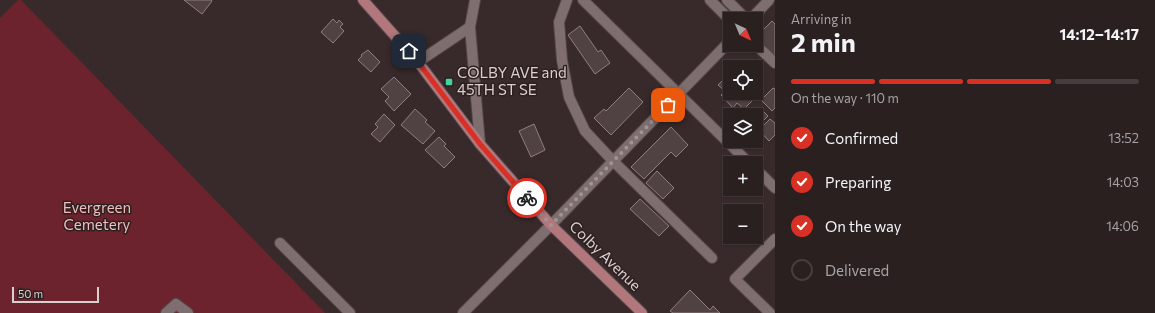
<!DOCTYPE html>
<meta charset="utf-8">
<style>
:root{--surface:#2a2020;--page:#362d2d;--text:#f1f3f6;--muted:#a5a3a5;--line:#463e3e;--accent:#d93025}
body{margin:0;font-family:Commissioner,sans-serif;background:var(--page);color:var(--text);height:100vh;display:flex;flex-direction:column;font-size:15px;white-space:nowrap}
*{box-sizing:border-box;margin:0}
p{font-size:13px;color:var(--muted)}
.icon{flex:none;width:22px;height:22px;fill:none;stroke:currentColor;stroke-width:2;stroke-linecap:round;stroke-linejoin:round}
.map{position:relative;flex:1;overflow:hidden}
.side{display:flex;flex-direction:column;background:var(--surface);width:380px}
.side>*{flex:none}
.needle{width:26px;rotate:136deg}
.buttons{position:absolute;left:723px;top:12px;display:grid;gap:8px}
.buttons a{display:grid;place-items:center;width:40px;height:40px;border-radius:0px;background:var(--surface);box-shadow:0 1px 3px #0004,0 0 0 1px var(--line);font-size:20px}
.scale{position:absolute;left:12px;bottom:10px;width:87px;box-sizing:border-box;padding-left:4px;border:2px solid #d8cfcf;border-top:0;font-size:11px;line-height:14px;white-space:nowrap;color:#d8cfcf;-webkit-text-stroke:3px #2e2021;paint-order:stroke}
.pin{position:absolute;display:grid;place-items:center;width:34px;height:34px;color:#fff;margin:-17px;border-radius:8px;box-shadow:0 2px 6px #0006}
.courier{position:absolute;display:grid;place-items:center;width:40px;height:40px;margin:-20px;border:3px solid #d93025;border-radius:50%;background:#fff;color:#222;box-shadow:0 1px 5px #0007}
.headline em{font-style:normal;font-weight:700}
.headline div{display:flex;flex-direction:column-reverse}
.headline{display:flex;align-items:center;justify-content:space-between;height:68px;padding:0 16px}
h1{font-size:26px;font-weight:700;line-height:30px}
.bar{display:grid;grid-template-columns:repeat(4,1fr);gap:6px 4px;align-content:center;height:48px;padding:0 16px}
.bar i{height:5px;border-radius:3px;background:var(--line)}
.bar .current{background:var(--accent)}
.bar p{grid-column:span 4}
ol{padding:0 16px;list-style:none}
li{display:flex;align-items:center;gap:12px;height:44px}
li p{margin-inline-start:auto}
li .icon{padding:4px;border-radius:50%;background:var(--accent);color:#fff;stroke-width:4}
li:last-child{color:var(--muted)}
li i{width:22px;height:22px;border:2px solid var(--line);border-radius:50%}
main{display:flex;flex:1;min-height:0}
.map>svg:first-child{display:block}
.green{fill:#6d232e}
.building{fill:#504142;stroke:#8f7e7f}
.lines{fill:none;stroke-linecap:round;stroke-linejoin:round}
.minor-casing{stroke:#534748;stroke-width:12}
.major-casing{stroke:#534748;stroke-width:12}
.minor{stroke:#7f6e6f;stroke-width:10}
.major{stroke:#b1777c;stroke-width:10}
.done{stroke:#a09596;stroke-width:4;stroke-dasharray:0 7.2}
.route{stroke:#d93025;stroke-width:5}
.poi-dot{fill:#41d4a1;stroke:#2e2021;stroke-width:1.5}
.labels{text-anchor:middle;stroke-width:3;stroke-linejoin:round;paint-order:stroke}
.poi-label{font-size:15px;fill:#d8cfcf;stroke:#2e2021;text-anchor:start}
.park-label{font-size:15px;fill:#f1bdbf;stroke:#2e2021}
.street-label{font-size:15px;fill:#d8cfcf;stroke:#2e2021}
</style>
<main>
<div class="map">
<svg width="775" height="313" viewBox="0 0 775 313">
<rect width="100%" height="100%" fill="#382a2b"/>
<path class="green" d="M18,0H21L325,313H0V18Z"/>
<g class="building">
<path d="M184,0H211L212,1L202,14Z"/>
<path d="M333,19L337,23L339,20L343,24L340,27L344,31L333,43L321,32Z"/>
<path d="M772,21L775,24V57L756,39V37Z"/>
<path d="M580,26L598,52L601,50L610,63L595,74L568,35Z"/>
<path d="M368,50L380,62L371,72L358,60L362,56L361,55Z"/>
<path d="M730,73V93H756V89L760,93L744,109L737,103L733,108L721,95L725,91L718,85Z"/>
<path d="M394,77L411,94L394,111L385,101L389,97L381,89Z"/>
<path d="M629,88L643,102L611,135L594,118L604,109L606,111Z"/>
<path d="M773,88L775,89V108L772,111L761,100Z"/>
<path d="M415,109L427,120L425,122L435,131L423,144L401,125Z"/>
<path d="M751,110L756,115L762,110L768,116L756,128V115H747Z"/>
<path d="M384,114L395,125L380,142L371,134L378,127L375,124Z"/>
<path d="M770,119L775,123V135L769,141L759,130Z"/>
<path d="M534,124L545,150L531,157L519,131Z"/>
<path d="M671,127L688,145L676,157L671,152L644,179L631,167Z"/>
<path d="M439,137L446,144L444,146L455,157L444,168L425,150Z"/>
<path d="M657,171L674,188L663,199L646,183Z"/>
<path d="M640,199L669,226L659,236L630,209Z"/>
<path d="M690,290L710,310L713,306L720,313H673L670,311Z"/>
</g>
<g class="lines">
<g class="minor-casing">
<g id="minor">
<path d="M475,0L470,27L480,144"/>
<path d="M567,0L559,22L562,60L569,97L585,131L613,161L712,258"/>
<path d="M583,0L749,163"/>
<path d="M710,0L730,20"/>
<path d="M727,0L746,19"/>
<path d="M751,19L769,0"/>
<path d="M756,45L775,63"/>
<path d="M418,62L470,27"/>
<path d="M756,169L775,188"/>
<path d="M280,243L350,313"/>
<path d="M166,313L176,304L188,313"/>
<path d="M463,313L551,225L730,41"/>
<path d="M770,313L735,279L775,239"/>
</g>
</g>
<g class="major-casing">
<path id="major" d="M363,0L418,62L480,144L551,225L642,313"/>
</g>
<use href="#minor" class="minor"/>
<use href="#major" class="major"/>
</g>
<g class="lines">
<path class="done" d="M527,198L551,225L668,105"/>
<path class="route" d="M409,51L418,62L480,144L527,198"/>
</g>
<rect class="poi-dot" x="445" y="78" width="8" height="8" rx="2"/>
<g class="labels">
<g class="poi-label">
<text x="457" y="78">COLBY AVE and<tspan x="457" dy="17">45TH ST SE</tspan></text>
</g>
<g class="park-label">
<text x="97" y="213">Evergreen<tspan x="97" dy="17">Cemetery</tspan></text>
</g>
<g class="street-label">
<text transform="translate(605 256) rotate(44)" y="5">Colby Avenue</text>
</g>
</g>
</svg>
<div class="buttons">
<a><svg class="needle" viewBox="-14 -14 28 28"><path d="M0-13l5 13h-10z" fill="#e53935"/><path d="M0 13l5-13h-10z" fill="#a5a3a5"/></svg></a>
<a><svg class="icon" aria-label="locate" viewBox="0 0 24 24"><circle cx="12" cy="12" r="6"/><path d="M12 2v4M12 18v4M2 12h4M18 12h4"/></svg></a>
<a><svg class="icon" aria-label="layers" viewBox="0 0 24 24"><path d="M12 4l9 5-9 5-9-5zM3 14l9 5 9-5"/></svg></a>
<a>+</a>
<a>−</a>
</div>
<div class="scale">50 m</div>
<div class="pin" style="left:668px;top:105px;background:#ea580c"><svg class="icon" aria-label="bag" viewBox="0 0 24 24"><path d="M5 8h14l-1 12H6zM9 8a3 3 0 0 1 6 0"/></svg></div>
<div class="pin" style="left:409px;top:51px;background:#1f2937"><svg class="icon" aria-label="home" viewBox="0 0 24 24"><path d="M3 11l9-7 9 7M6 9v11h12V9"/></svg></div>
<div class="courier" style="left:527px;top:198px"><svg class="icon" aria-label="bike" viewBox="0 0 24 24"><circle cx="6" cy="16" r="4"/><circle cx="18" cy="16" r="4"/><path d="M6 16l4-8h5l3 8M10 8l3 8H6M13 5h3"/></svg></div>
</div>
<section class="side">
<div class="headline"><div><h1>2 min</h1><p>Arriving in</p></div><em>14:12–14:17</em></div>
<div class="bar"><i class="current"></i><i class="current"></i><i class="current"></i><i></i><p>On the way · 110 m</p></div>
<ol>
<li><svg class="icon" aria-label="check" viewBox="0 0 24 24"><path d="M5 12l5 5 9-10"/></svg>Confirmed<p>13:52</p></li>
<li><svg class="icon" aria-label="check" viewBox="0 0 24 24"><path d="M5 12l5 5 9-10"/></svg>Preparing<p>14:03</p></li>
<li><svg class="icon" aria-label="check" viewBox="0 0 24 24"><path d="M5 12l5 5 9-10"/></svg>On the way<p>14:06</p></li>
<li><i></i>Delivered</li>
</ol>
</section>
</main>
